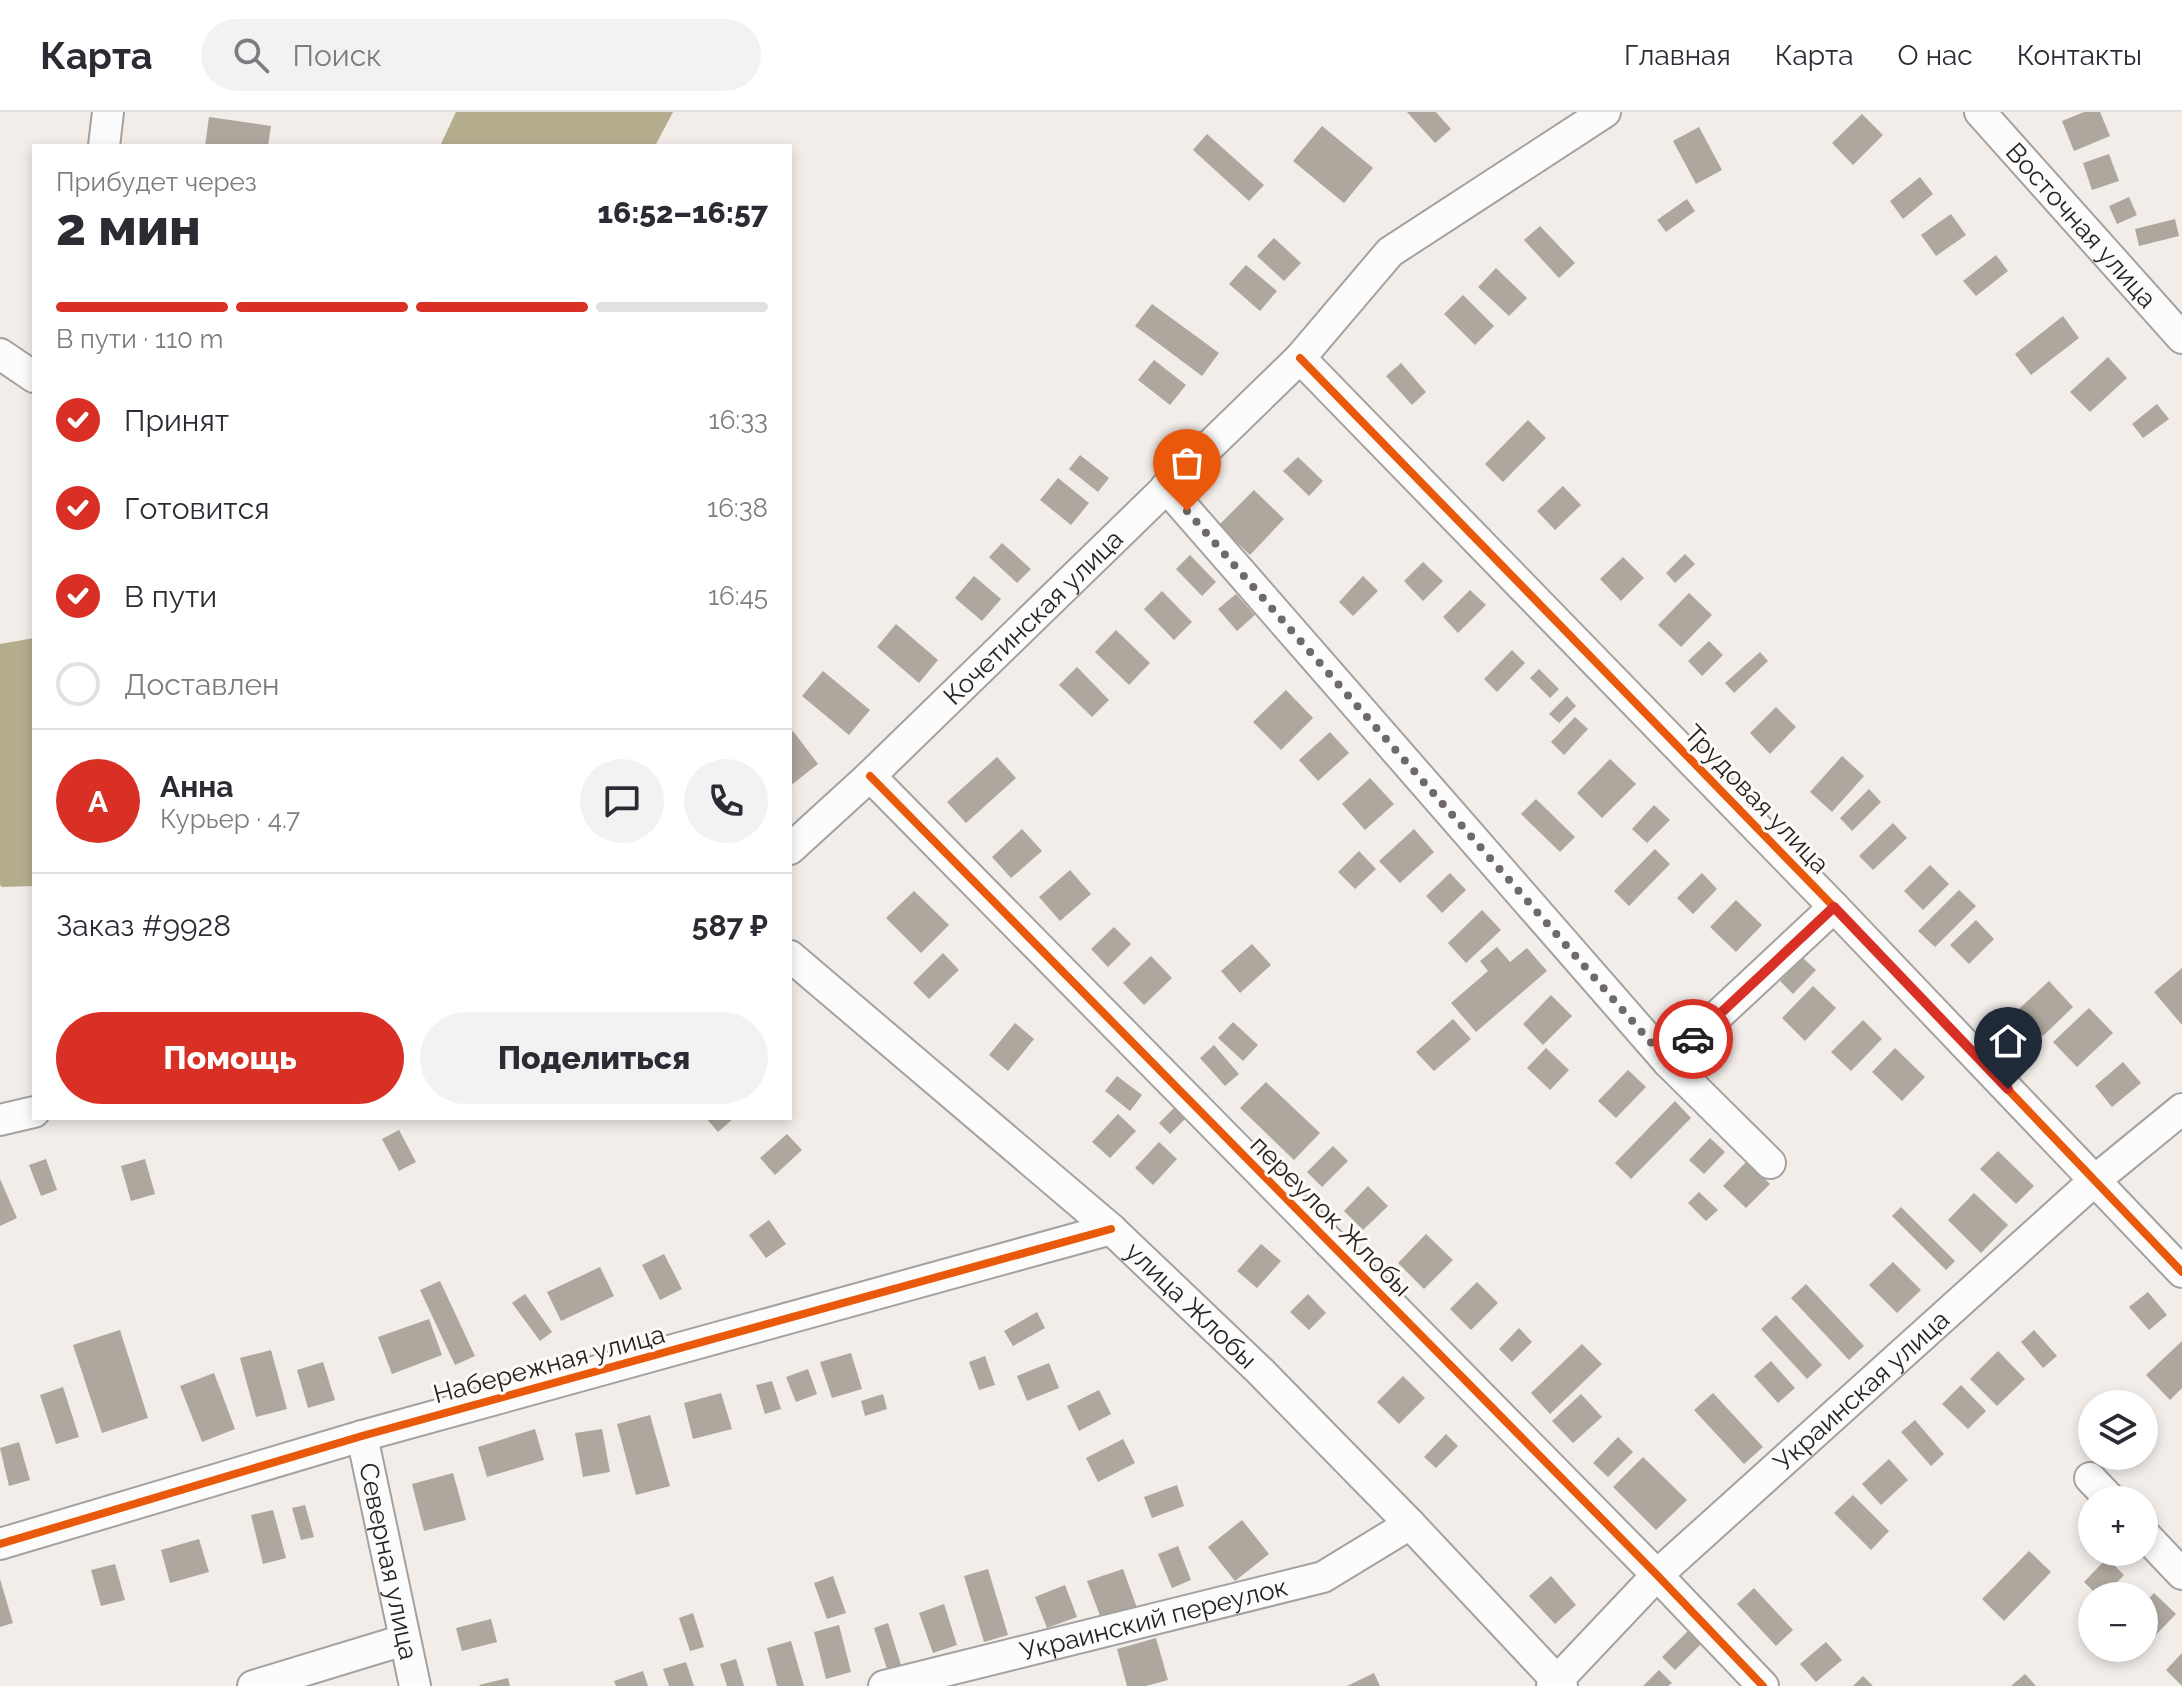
<!DOCTYPE html>
<html lang="ru">
<meta charset="utf-8">
<style>
:root{--surface:#fff;--page:#f2f2f3;--text:#2b2b33;--muted:#7c7c81;--line:#e1e1e2;--accent:#d93025}
body{margin:0;font-family:Raleway,sans-serif;background:var(--page);color:var(--text);height:100vh;display:flex;flex-direction:column;font-size:30px;white-space:nowrap}
*{box-sizing:border-box;margin:0}
p{font-size:26px;color:var(--muted)}
.icon{flex:none;width:44px;height:44px;fill:none;stroke:currentColor;stroke-width:2;stroke-linecap:round;stroke-linejoin:round}
.map{position:relative;flex:1;overflow:hidden}
.drawer{position:absolute;left:32px;top:32px;width:760px;height:976px;display:flex;flex-direction:column;background:var(--surface);border-radius:0px;box-shadow:0 4px 12px #0003}
.drawer>*{flex:none}
.controls{position:absolute;left:2078px;top:1278px;display:grid;gap:16px}
.controls a{display:grid;place-items:center;width:80px;height:80px;border-radius:50%;background:var(--surface);box-shadow:0 4px 12px #0003;font-size:40px}
.pin{position:absolute;display:grid;place-items:center;width:68px;height:68px;color:#fff;margin:-82px -34px;border-radius:50% 50% 50% 0;rotate:-45deg;box-shadow:0 0 8px #0007}
.pin .icon{rotate:45deg}
.courier{position:absolute;display:grid;place-items:center;width:80px;height:80px;margin:-40px;border:6px solid #d93025;border-radius:50%;background:#fff;color:#222;box-shadow:0 2px 10px #0007}
.summary em{font-style:normal;font-weight:800}
.summary div{display:flex;flex-direction:column-reverse}
.summary{display:flex;align-items:center;justify-content:space-between;height:136px;padding:0 24px}
h1{font-size:52px;font-weight:800;line-height:60px}
.bar{display:grid;grid-template-columns:repeat(4,1fr);gap:12px 8px;align-content:center;height:96px;padding:0 24px}
.bar i{height:10px;border-radius:6px;background:var(--line)}
.bar .active{background:var(--accent)}
.bar p{grid-column:span 4}
.line{display:flex;align-items:center;gap:20px;padding:0 24px;border-top:2px solid var(--line)}
.line div{flex:1}
.round{display:grid;place-items:center;flex:none;width:84px;height:84px;border-radius:42px;background:var(--page)}
ol{padding:0 24px;list-style:none}
li{display:flex;align-items:center;gap:24px;height:88px}
li p{margin-inline-start:auto}
li .icon{padding:8px;border-radius:50%;background:var(--accent);color:#fff;stroke-width:4}
li:last-child{color:var(--muted)}
li i{width:44px;height:44px;border:4px solid var(--line);border-radius:50%}
.action{display:flex;gap:16px;margin-top:auto;padding:16px 24px}
.action a{flex:1;height:92px;border-radius:48px;background:var(--accent);color:#fff;font-size:32px;font-weight:800;line-height:92px;text-align:center}
.action a+a{background:var(--page);color:var(--text)}
header{display:flex;align-items:center;gap:48px;box-sizing:border-box;height:112px;padding:0 40px;background:var(--surface);border-bottom:2px solid var(--line)}
header strong{font-size:38px}
nav{display:flex;gap:44px;margin-inline-start:auto;font-size:28px}
.search{width:560px;height:72px;background:var(--page);display:flex;align-items:center;gap:20px;box-sizing:border-box;padding:0 28px;border-radius:44px;color:var(--muted);font-size:30px}
.map>svg:first-child{display:block}
.water{fill:#b4ad8d}
.building{fill:#aea79e}
.lines{fill:none;stroke-linecap:round;stroke-linejoin:round}
.minor-casing{stroke:#a5a19e;stroke-width:34}
.minor{stroke:#fdfcfc;stroke-width:30}
.cycleway-casing{stroke:#fffbf8;stroke-width:13}
.cycleway{stroke:#e8590c;stroke-width:8}
.done{stroke:#6f6a67;stroke-width:8;stroke-dasharray:0 14.4}
.route{stroke:#d93025;stroke-width:10}
.labels{text-anchor:middle;stroke-width:6;stroke-linejoin:round;paint-order:stroke}
.street-label{font-size:26px;fill:#282421;stroke:#fffbf8}
</style>
<header>
<strong>Карта</strong>
<div class="search"><svg class="icon" aria-label="search" viewBox="0 0 24 24"><circle cx="10" cy="10" r="6"/><path d="M15 15l6 6"/></svg>Поиск</div>
<nav><a>Главная</a><a>Карта</a><a>О нас</a><a>Контакты</a></nav>
</header>
<div class="map">
<svg width="2182" height="1574" viewBox="0 0 2182 1574">
<rect width="100%" height="100%" fill="#f2ede9"/>
<g class="water">
<path d="M456,0H673L655,34H440Z"/>
<path d="M34,526V774L2,775L0,773V532Z"/>
</g>
<g class="building">
<path d="M1407,0H1436L1451,17L1435,31Z"/>
<path d="M2084,0H2100L2110,24L2074,39L2062,9Z"/>
<path d="M1862,2L1883,23L1853,53L1832,31Z"/>
<path d="M209,5L271,14L268,34H205Z"/>
<path d="M1322,14L1373,56L1344,91L1293,49Z"/>
<path d="M1699,15L1722,58L1696,72L1673,29Z"/>
<path d="M1207,22L1264,73L1249,89L1193,38Z"/>
<path d="M2109,42L2119,69L2092,78L2083,51Z"/>
<path d="M1920,65L1933,82L1903,107L1890,89Z"/>
<path d="M2129,85L2137,103L2117,112L2109,94Z"/>
<path d="M1687,87L1695,99L1666,120L1657,108Z"/>
<path d="M1951,102L1966,123L1936,144L1921,123Z"/>
<path d="M2175,107L2179,124L2139,134L2135,117Z"/>
<path d="M1540,114L1575,151L1559,166L1524,128Z"/>
<path d="M1274,126L1301,151L1284,169L1257,144Z"/>
<path d="M1996,143L2008,159L1976,184L1963,169Z"/>
<path d="M1246,153L1277,179L1260,199L1229,172Z"/>
<path d="M1496,156L1527,186L1509,204L1478,175Z"/>
<path d="M1463,183L1494,214L1475,233L1444,202Z"/>
<path d="M1152,192L1219,241L1202,264L1135,214Z"/>
<path d="M2063,204L2079,226L2031,263L2015,242Z"/>
<path d="M2108,245L2127,266L2090,300L2070,280Z"/>
<path d="M1154,248L1186,273L1170,293L1138,268Z"/>
<path d="M1401,251L1426,280L1412,293L1386,264Z"/>
<path d="M2157,292L2169,307L2143,326L2132,312Z"/>
<path d="M1528,308L1546,326L1503,370L1485,352Z"/>
<path d="M1080,343L1109,366L1098,380L1069,357Z"/>
<path d="M1298,345L1323,369L1309,384L1283,359Z"/>
<path d="M1058,366L1089,391L1071,413L1040,388Z"/>
<path d="M1563,374L1581,393L1555,418L1537,399Z"/>
<path d="M1254,378L1284,407L1250,443L1219,413Z"/>
<path d="M1002,431L1031,457L1017,471L989,445Z"/>
<path d="M1685,442L1695,452L1675,471L1666,461Z"/>
<path d="M1190,443L1216,470L1202,484L1176,457Z"/>
<path d="M1623,445L1644,466L1621,489L1600,467Z"/>
<path d="M1423,450L1443,469L1423,489L1404,469Z"/>
<path d="M974,464L1001,487L982,509L955,486Z"/>
<path d="M1363,464L1378,479L1353,504L1339,490Z"/>
<path d="M1470,478L1486,493L1458,521L1443,505Z"/>
<path d="M1162,479L1192,510L1174,528L1144,497Z"/>
<path d="M1689,481L1712,503L1681,535L1658,513Z"/>
<path d="M1236,482L1255,503L1237,519L1218,497Z"/>
<path d="M896,512L938,548L919,571L877,535Z"/>
<path d="M1116,518L1150,551L1129,573L1095,540Z"/>
<path d="M1709,529L1723,543L1702,564L1688,549Z"/>
<path d="M1512,538L1525,551L1497,580L1484,567Z"/>
<path d="M1760,540L1768,549L1734,581L1725,571Z"/>
<path d="M1077,555L1109,588L1092,605L1059,573Z"/>
<path d="M1539,557L1559,577L1550,586L1530,566Z"/>
<path d="M823,559L870,598L849,623L802,584Z"/>
<path d="M1286,578L1313,606L1281,638L1253,610Z"/>
<path d="M1567,584L1576,594L1559,611L1549,602Z"/>
<path d="M1776,595L1796,615L1770,642L1750,621Z"/>
<path d="M1575,605L1588,617L1564,643L1551,630Z"/>
<path d="M793,619L818,652L790,674V622Z"/>
<path d="M1330,620L1349,641L1318,669L1299,648Z"/>
<path d="M1842,644L1864,664L1832,700L1810,680Z"/>
<path d="M997,645L1016,666L966,711L947,690Z"/>
<path d="M1610,647L1636,672L1602,706L1577,681Z"/>
<path d="M1370,666L1394,692L1365,718L1342,692Z"/>
<path d="M1869,677L1881,690L1852,719L1840,706Z"/>
<path d="M1536,687L1575,725L1560,740L1521,702Z"/>
<path d="M1654,693L1670,708L1647,731L1632,717Z"/>
<path d="M1893,711L1907,726L1873,758L1859,744Z"/>
<path d="M1022,717L1042,739L1011,766L992,745Z"/>
<path d="M1414,717L1434,740L1400,771L1379,749Z"/>
<path d="M1655,737L1670,752L1629,794L1614,779Z"/>
<path d="M1359,739L1376,757L1355,777L1338,760Z"/>
<path d="M1930,753L1949,772L1923,798L1904,779Z"/>
<path d="M1070,758L1091,782L1060,809L1039,785Z"/>
<path d="M1450,761L1466,778L1442,801L1426,784Z"/>
<path d="M1702,761L1717,777L1693,802L1677,786Z"/>
<path d="M1959,778L1976,794L1935,835L1918,819Z"/>
<path d="M914,779L949,813L921,841L886,806Z"/>
<path d="M1736,788L1762,813L1736,840L1710,815Z"/>
<path d="M1482,798L1501,818L1466,851L1448,831Z"/>
<path d="M1976,808L1994,827L1969,852L1950,833Z"/>
<path d="M1114,815L1131,832L1108,855L1091,837Z"/>
<path d="M1252,832L1271,853L1240,881L1221,859Z"/>
<path d="M1497,835L1510,850L1527,836L1547,859L1476,920L1451,891L1488,859L1480,849Z"/>
<path d="M943,841L959,858L929,887L913,871Z"/>
<path d="M1151,844L1172,866L1144,893L1123,871Z"/>
<path d="M1803,846L1816,858L1793,882L1780,869Z"/>
<path d="M2182,856V913L2154,880Z"/>
<path d="M2049,869L2073,895L2043,924L2018,898Z"/>
<path d="M1813,874L1836,896L1805,929L1782,906Z"/>
<path d="M1551,883L1572,904L1543,933L1523,912Z"/>
<path d="M2089,896L2113,921L2077,955L2053,930Z"/>
<path d="M1453,907L1471,927L1434,959L1416,940Z"/>
<path d="M1863,908L1882,927L1851,959L1831,940Z"/>
<path d="M1233,910L1258,933L1243,949L1218,926Z"/>
<path d="M1015,911L1034,927L1008,959L989,943Z"/>
<path d="M1214,933L1239,962L1225,974L1200,946Z"/>
<path d="M1546,936L1569,958L1550,978L1527,956Z"/>
<path d="M1895,936L1925,965L1902,989L1872,960Z"/>
<path d="M2123,950L2141,971L2112,995L2095,974Z"/>
<path d="M1628,958L1646,975L1616,1006L1598,989Z"/>
<path d="M1117,964L1142,983L1130,999L1105,979Z"/>
<path d="M1266,970L1320,1021L1294,1048L1240,996Z"/>
<path d="M1675,989L1691,1006L1631,1067L1615,1051Z"/>
<path d="M1178,992L1189,1003L1170,1022L1159,1011Z"/>
<path d="M1118,1002L1136,1019L1110,1046L1092,1030Z"/>
<path d="M706,1006H734L718,1020Z"/>
<path d="M399,1018L416,1050L399,1059L382,1027Z"/>
<path d="M787,1022L802,1038L775,1063L760,1046Z"/>
<path d="M1710,1026L1725,1040L1704,1062L1689,1048Z"/>
<path d="M1159,1030L1177,1047L1153,1073L1135,1056Z"/>
<path d="M1333,1034L1348,1049L1322,1075L1307,1060Z"/>
<path d="M1998,1039L2034,1074L2016,1092L1980,1057Z"/>
<path d="M46,1047L57,1078L41,1084L29,1053Z"/>
<path d="M145,1047L155,1082L131,1089L121,1054Z"/>
<path d="M1747,1049L1770,1072L1746,1096L1723,1074Z"/>
<path d="M0,1067L17,1106L0,1114Z"/>
<path d="M1368,1074L1388,1094L1363,1118L1344,1099Z"/>
<path d="M1699,1080L1718,1098L1706,1109L1688,1091Z"/>
<path d="M1974,1081L2008,1113L1981,1141L1948,1108Z"/>
<path d="M1901,1095L1955,1149L1946,1158L1892,1104Z"/>
<path d="M769,1108L786,1132L766,1146L749,1123Z"/>
<path d="M1426,1122L1453,1148L1424,1177L1398,1151Z"/>
<path d="M1261,1132L1281,1149L1257,1176L1237,1159Z"/>
<path d="M664,1142L682,1177L660,1188L642,1153Z"/>
<path d="M1893,1150L1921,1178L1897,1201L1869,1173Z"/>
<path d="M600,1155L614,1184L561,1209L547,1180Z"/>
<path d="M440,1169L475,1244L455,1253L420,1178Z"/>
<path d="M1477,1170L1498,1191L1471,1218L1450,1197Z"/>
<path d="M1806,1172L1864,1234L1849,1248L1791,1186Z"/>
<path d="M2148,1180L2167,1203L2149,1218L2129,1195Z"/>
<path d="M525,1182L552,1220L540,1229L512,1191Z"/>
<path d="M1308,1182L1326,1201L1309,1218L1290,1200Z"/>
<path d="M1037,1200L1045,1216L1013,1234L1004,1219Z"/>
<path d="M1776,1203L1822,1253L1807,1267L1761,1217Z"/>
<path d="M429,1207L442,1243L392,1262L378,1225Z"/>
<path d="M1519,1216L1532,1230L1512,1250L1499,1237Z"/>
<path d="M120,1218L148,1306L102,1321L73,1233Z"/>
<path d="M2034,1218L2057,1244L2043,1256L2021,1230Z"/>
<path d="M2182,1229V1276L2170,1288L2146,1263Z"/>
<path d="M1582,1232L1602,1252L1550,1302L1531,1281Z"/>
<path d="M271,1238L287,1297L256,1305L240,1246Z"/>
<path d="M1998,1239L2025,1267L1997,1294L1970,1267Z"/>
<path d="M851,1241L862,1277L832,1286L820,1250Z"/>
<path d="M985,1244L995,1273L979,1278L969,1250Z"/>
<path d="M1771,1249L1795,1276L1778,1291L1754,1264Z"/>
<path d="M323,1250L335,1288L308,1296L297,1258Z"/>
<path d="M1049,1251L1059,1276L1027,1289L1017,1264Z"/>
<path d="M808,1257L817,1282L796,1290L786,1265Z"/>
<path d="M214,1261L235,1317L202,1330L180,1274Z"/>
<path d="M1403,1264L1425,1286L1399,1312L1377,1290Z"/>
<path d="M772,1269L781,1297L765,1302L756,1273Z"/>
<path d="M1961,1273L1986,1299L1968,1317L1942,1292Z"/>
<path d="M63,1275L79,1325L56,1332L40,1283Z"/>
<path d="M1099,1278L1111,1302L1079,1319L1067,1294Z"/>
<path d="M721,1281L732,1317L693,1327L684,1291Z"/>
<path d="M1713,1281L1763,1335L1744,1352L1694,1298Z"/>
<path d="M883,1282L887,1297L865,1304L861,1289Z"/>
<path d="M1581,1282L1602,1305L1573,1331L1552,1309Z"/>
<path d="M650,1303L670,1374L636,1383L617,1312Z"/>
<path d="M1915,1308L1944,1342L1931,1354L1901,1320Z"/>
<path d="M535,1317L544,1348L487,1365L478,1335Z"/>
<path d="M602,1317L610,1360L583,1365L575,1321Z"/>
<path d="M1446,1322L1458,1334L1436,1356L1424,1345Z"/>
<path d="M1618,1325L1633,1340L1608,1365L1593,1351Z"/>
<path d="M1123,1327L1135,1351L1098,1370L1086,1346Z"/>
<path d="M19,1330L30,1368L9,1374L0,1336Z"/>
<path d="M1643,1345L1687,1388L1656,1418L1613,1375Z"/>
<path d="M1889,1347L1908,1368L1881,1393L1862,1372Z"/>
<path d="M453,1361L466,1408L424,1419L412,1372Z"/>
<path d="M1177,1373L1184,1394L1152,1406L1144,1385Z"/>
<path d="M1853,1383L1889,1419L1871,1438L1834,1401Z"/>
<path d="M305,1393L314,1425L301,1428L292,1396Z"/>
<path d="M273,1398L286,1446L263,1452L251,1403Z"/>
<path d="M1242,1408L1269,1442L1235,1469L1208,1435Z"/>
<path d="M199,1427L209,1460L170,1471L161,1438Z"/>
<path d="M1178,1434L1191,1468L1172,1476L1158,1442Z"/>
<path d="M2029,1439L2051,1460L2004,1509L1982,1487Z"/>
<path d="M2107,1446L2124,1463L2104,1484H2098L2084,1470Z"/>
<path d="M115,1452L125,1488L101,1494L91,1458Z"/>
<path d="M988,1457L1008,1523L984,1530L964,1464Z"/>
<path d="M1123,1457L1137,1496L1102,1509L1087,1469Z"/>
<path d="M833,1464L846,1501L827,1507L814,1471Z"/>
<path d="M1551,1464L1576,1493L1555,1512L1529,1484Z"/>
<path d="M0,1467L13,1511L0,1515Z"/>
<path d="M1065,1473L1077,1505L1047,1516L1035,1485Z"/>
<path d="M1754,1476L1793,1518L1776,1534L1737,1492Z"/>
<path d="M2154,1481L2176,1502L2146,1533L2144,1492Z"/>
<path d="M944,1492L957,1533L933,1541L919,1501Z"/>
<path d="M693,1501L704,1535L690,1539L679,1506Z"/>
<path d="M491,1507L497,1530L462,1539L456,1516Z"/>
<path d="M888,1511L901,1553L887,1557L874,1516Z"/>
<path d="M839,1513L851,1560L826,1567L814,1520Z"/>
<path d="M1694,1513L1707,1526L1675,1558L1662,1545Z"/>
<path d="M1156,1526L1168,1568L1146,1574H1127L1117,1537Z"/>
<path d="M791,1529L804,1574H777L767,1536Z"/>
<path d="M1826,1530L1842,1548L1816,1570L1800,1552Z"/>
<path d="M2182,1541V1574L2166,1558Z"/>
<path d="M736,1547L744,1574H727L720,1552Z"/>
<path d="M686,1550L694,1574H669L663,1557Z"/>
<path d="M1659,1558L1672,1571L1668,1574H1643Z"/>
<path d="M643,1559L648,1574H616L614,1569Z"/>
<path d="M1374,1561L1380,1574H1347Z"/>
<path d="M2025,1562L2036,1574H2011Z"/>
<path d="M1863,1564L1873,1574H1853Z"/>
<path d="M508,1566L510,1574H480L479,1573Z"/>
</g>
<g class="lines">
<g class="minor-casing">
<g id="minor">
<path id="s1" d="M1980,0L2182,226"/>
<path d="M104,34L108,0"/>
<path d="M0,242L34,265"/>
<path d="M1300,246L1834,795L2182,1160"/>
<path d="M1166,375L1668,950L1770,1051"/>
<path d="M870,664L1657,1463L1763,1574"/>
<path id="s2" d="M790,737L870,664L1300,246L1390,140L1605,0"/>
<path id="s3" d="M790,844L1111,1117L1260,1259L1410,1412L1562,1574"/>
<path d="M1668,950L1834,795"/>
<path d="M0,1008L34,1000"/>
<path id="s4" d="M362,1324L415,1574"/>
<path d="M2090,1366L2111,1388"/>
<path d="M2144,1422L2182,1462"/>
<path d="M0,1432L362,1324L1111,1117"/>
<path d="M253,1574L404,1528"/>
<path id="s5" d="M884,1574L1323,1465L1410,1412"/>
<path id="s6" d="M1552,1574L1657,1463L2094,1069L2182,997"/>
</g>
</g>
<use href="#minor" class="minor"/>
<g class="cycleway-casing">
<g id="cycleway">
<path d="M1300,246L1834,795L2182,1160"/>
<path d="M870,664L1657,1463L1763,1574"/>
<path d="M0,1432L362,1324L1111,1117"/>
</g>
</g>
<use href="#cycleway" class="cycleway"/>
</g>
<g class="lines">
<path class="done" d="M1187,399L1668,950L1693,927"/>
<path class="route" d="M1693,927L1834,795L2008,977"/>
</g>
<g class="labels">
<g class="street-label">
<text dy="9" stroke="none"><textPath href="#s1" startOffset="152">Восточная улица</textPath></text>
<text dy="9" stroke="none"><textPath href="#s2" startOffset="336">Кочетинская улица</textPath></text>
<text transform="translate(1757 687) rotate(46)" y="9">Трудовая улица</text>
<text transform="translate(1331 1104) rotate(45)" y="9">переулок Жлобы</text>
<text dy="9" stroke="none"><textPath href="#s3" startOffset="532">улица Жлобы</textPath></text>
<text transform="translate(549 1252) rotate(-15)" y="9">Набережная улица</text>
<text dy="9" stroke="none"><textPath href="#s6" startOffset="428">Украинская улица</textPath></text>
<text dy="9" stroke="none"><textPath href="#s4" startOffset="128">Северная улица</textPath></text>
<text dy="9" stroke="none"><textPath href="#s5" startOffset="278">Украинский переулок</textPath></text>
</g>
</g>
</svg>
<div class="controls">
<a><svg class="icon" aria-label="layers" viewBox="0 0 24 24"><path d="M12 4l9 5-9 5-9-5zM3 14l9 5 9-5"/></svg></a>
<a>+</a>
<a>−</a>
</div>
<div class="pin" style="left:1187px;top:399px;background:#ea580c"><svg class="icon" aria-label="bag" viewBox="0 0 24 24"><path d="M5 8h14l-1 12H6zM9 8a3 3 0 0 1 6 0"/></svg></div>
<div class="pin" style="left:2008px;top:977px;background:#1f2937"><svg class="icon" aria-label="home" viewBox="0 0 24 24"><path d="M3 11l9-7 9 7M6 9v11h12V9"/></svg></div>
<div class="courier" style="left:1693px;top:927px"><svg class="icon" aria-label="car" viewBox="0 0 24 24"><path d="M5 17H2v-5l4-1 3-4h7l3 4 3 1v5h-3M9 17h6M6 11h13"/><circle cx="7" cy="17" r="2"/><circle cx="17" cy="17" r="2"/></svg></div>
<section class="drawer">
<div class="summary"><div><h1>2 мин</h1><p>Прибудет через</p></div><em>16:52–16:57</em></div>
<div class="bar"><i class="active"></i><i class="active"></i><i class="active"></i><i></i><p>В пути · 110 m</p></div>
<ol>
<li><svg class="icon" aria-label="check" viewBox="0 0 24 24"><path d="M5 12l5 5 9-10"/></svg>Принят<p>16:33</p></li>
<li><svg class="icon" aria-label="check" viewBox="0 0 24 24"><path d="M5 12l5 5 9-10"/></svg>Готовится<p>16:38</p></li>
<li><svg class="icon" aria-label="check" viewBox="0 0 24 24"><path d="M5 12l5 5 9-10"/></svg>В пути<p>16:45</p></li>
<li><i></i>Доставлен</li>
</ol>
<div class="line" style="height:144px"><b class="round" style="background:var(--accent);color:#fff">А</b><div><b>Анна</b><p>Курьер · 4.7</p></div><a class="round"><svg class="icon" aria-label="chat" viewBox="0 0 24 24"><path d="M4 5h16v11H9l-5 4z"/></svg></a><a class="round"><svg class="icon" aria-label="phone" viewBox="0 0 24 24"><path d="M5 4h4l2 5-3 2q2 4 5 5l2-3 5 2v4C11 20 4 13 5 4z"/></svg></a></div>
<div class="line" style="height:104px"><div>Заказ #9928</div><b>587 ₽</b></div>
<div class="action"><a>Помощь</a><a>Поделиться</a></div>
</section>
</div>
